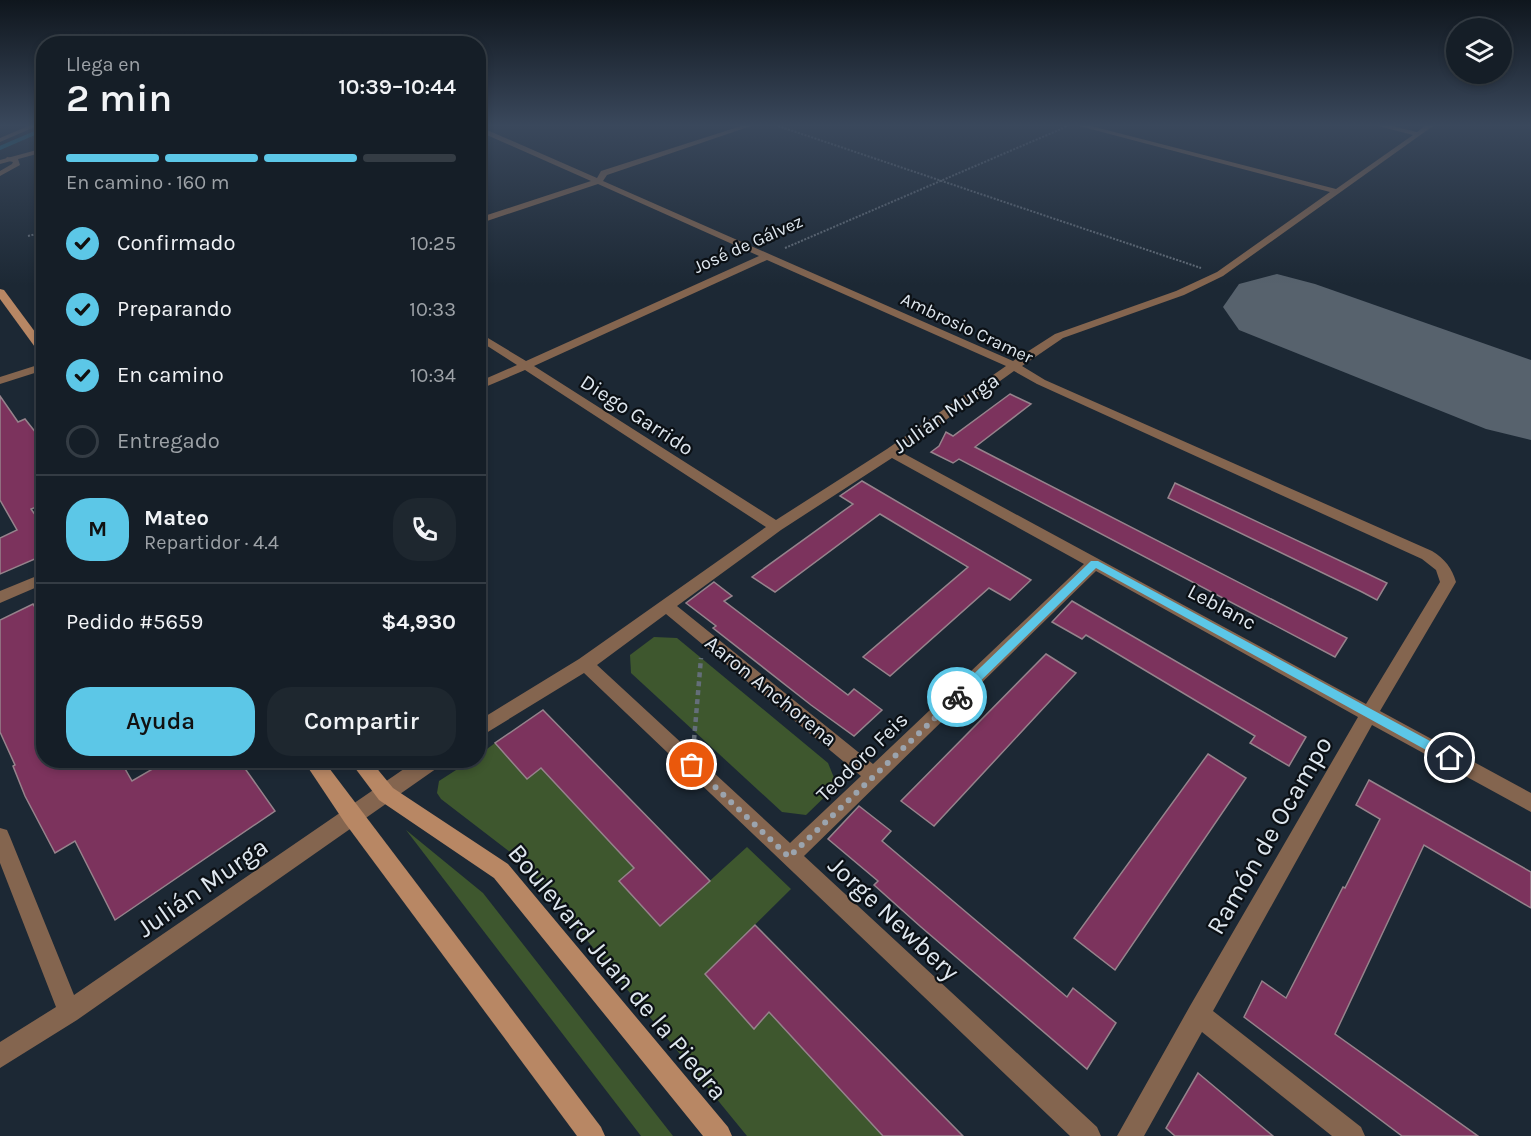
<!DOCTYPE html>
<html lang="es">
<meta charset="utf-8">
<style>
:root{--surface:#151e27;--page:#1e272f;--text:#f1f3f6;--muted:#9da2a7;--line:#343c44;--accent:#5cc7e7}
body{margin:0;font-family:Karla,sans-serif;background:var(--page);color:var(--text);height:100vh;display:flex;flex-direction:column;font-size:22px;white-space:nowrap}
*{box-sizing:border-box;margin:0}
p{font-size:20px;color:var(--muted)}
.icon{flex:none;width:33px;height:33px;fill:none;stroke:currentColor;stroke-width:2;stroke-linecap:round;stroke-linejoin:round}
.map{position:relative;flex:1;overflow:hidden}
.drawer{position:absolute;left:36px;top:36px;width:450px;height:732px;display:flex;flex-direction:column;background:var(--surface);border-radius:24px;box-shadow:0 3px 9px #0003,0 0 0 2px var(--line)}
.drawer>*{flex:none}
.controls{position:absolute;left:1446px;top:18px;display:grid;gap:12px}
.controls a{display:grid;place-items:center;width:66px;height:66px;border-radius:50%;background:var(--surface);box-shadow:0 3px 9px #0003,0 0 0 2px var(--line);font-size:30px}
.pin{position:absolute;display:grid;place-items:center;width:51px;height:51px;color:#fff;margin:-26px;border:3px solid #fff;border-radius:50%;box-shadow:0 2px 6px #0007}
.courier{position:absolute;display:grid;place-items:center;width:60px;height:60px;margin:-30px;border:4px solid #5cc7e7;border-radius:50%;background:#fff;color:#222;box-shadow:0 2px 8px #0007}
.overview em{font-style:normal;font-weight:600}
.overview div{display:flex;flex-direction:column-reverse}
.overview{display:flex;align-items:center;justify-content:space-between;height:102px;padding:0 30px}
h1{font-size:39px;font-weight:600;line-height:45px}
.bar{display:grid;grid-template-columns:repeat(4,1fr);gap:9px 6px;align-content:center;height:72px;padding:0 30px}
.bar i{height:8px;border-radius:4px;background:var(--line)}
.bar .active{background:var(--accent)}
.bar p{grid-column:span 4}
.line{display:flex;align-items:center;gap:15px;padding:0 30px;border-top:2px solid var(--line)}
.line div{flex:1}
.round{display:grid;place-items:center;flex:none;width:63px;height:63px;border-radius:24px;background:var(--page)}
ol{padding:0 30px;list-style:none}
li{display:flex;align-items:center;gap:18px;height:66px}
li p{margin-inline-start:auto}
li .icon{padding:6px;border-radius:50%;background:var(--accent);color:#111;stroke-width:4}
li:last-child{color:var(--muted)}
li i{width:33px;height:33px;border:3px solid var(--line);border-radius:50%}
.primary-button{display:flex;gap:12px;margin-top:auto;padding:12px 30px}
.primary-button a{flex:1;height:69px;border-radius:24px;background:var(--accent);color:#111;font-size:24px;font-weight:600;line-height:69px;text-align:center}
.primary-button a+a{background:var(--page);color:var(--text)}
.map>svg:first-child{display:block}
.green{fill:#3e572e}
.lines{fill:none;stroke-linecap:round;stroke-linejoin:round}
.stream{stroke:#0c748d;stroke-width:4}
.runway{fill:#57626d;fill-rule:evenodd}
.building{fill:#7c335d;stroke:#96838c;stroke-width:1.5}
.path-far1{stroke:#646e79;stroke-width:2;stroke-dasharray:2 1.5;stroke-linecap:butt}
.path{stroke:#646e79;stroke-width:4.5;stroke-dasharray:5 4;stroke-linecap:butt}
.service{fill:#84654f;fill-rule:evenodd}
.minor{fill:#84654f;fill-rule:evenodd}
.secondary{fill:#b88764;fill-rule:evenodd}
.route{fill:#5cc7e7}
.done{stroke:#9ba4ae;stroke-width:6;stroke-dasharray:0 10.8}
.labels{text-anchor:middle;stroke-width:4.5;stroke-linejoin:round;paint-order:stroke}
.far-street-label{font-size:18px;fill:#dfe7ef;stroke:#0b1015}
.street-label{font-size:21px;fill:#dfe7ef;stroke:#0b1015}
.near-street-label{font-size:26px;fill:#dfe7ef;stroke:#0b1015}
</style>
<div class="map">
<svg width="1531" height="1136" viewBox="0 0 1531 1136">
<rect width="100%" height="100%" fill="#1c2834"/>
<g class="green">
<path d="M654,637L677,638L828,763L837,785L806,815L782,812L631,673L630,655Z"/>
<path d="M495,743L527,779L541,768L634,868L619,881L660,926L747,847L791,889L705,974L753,1028L769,1012L883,1136H747L523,862L441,799L437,793L439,781L470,761L478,760L479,755Z"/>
<path d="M406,830L483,893L673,1136H641Z"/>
</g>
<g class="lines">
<path class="stream" d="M0,148L44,129"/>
<path class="runway" d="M1277,274L1315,284L1531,360V440L1486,429L1239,330L1223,307L1239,284Z"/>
</g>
<g class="building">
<path d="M1010,394L1031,404L975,447L1347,638L1335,657L959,459L953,463L931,452L939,446L946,432L953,436Z"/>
<path d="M0,396L18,422L25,419L44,443V504L31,509L44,527V555L0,574V538L17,530L0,500Z"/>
<path d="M862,481L1031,580L1010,600L989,588L890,676L863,657L968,567L880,514L775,592L752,577L853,504L840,496Z"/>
<path d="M1175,483L1366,573L1387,583L1377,600L1362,592L1168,498Z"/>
<path d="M714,582L732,596L724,601L803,661L848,695L854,689L882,710L854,736L811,705L713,628L716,626L686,603Z"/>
<path d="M1072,601L1306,737L1289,766L1250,743L1255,736L1086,635L1082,639L1052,622Z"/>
<path d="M33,604L44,621V760H120L132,781L168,760H239L275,811L115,920L75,841L55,853L25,796L13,766L15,765L0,732V620Z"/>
<path d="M1046,654L1076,673L934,826L901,801Z"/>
<path d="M543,710L710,881L660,926L619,881L634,868L541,768L527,779L495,743Z"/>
<path d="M1208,754L1246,778L1115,970L1074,938Z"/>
<path d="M1369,780L1531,872V908L1424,845L1335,1034L1478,1136H1402L1244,1017L1262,981L1286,998L1343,887L1345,888L1380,819L1356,805Z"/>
<path d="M859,806L891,831L882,841L999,940L1067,997L1073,988L1116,1023L1087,1069L921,927L874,885L878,881L828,839Z"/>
<path d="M755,925L963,1136H883L769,1012L754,1029L705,974Z"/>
<path d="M1198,1073L1273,1136H1175L1166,1128Z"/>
</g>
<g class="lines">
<g class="path-far1">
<path d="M778,126L1201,268"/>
<path d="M28,236L44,232"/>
<path d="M785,248L1068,126"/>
</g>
<path class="path" d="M694,740L701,658"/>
<g class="service">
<path d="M28,126H37L0,142V138Z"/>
<path d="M7,157L18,159L20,165L0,176V171L12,164L13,162L5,160Z"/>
</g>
<g class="minor">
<path d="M478,126L597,178L601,171L741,126H751L607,175L603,181L1013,361L1055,334L1176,291L1217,272L1330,192L1079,126H1091L1336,189L1413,135L1378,126H1392L1417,132L1425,126H1433L1223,276L1184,295L1063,338L1022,366L1045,380L1432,551C1445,559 1452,568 1456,582L1380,711L1531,793V812L1372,725L1213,1011L1361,1127L1365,1136H1332L1202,1032L1144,1136H1117L1190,1006L1358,717L1096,571L804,856L1097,1127L1101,1136H1070L584,673L478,738V721L579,659L766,527L525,370L478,390V382L517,365L478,340V332L526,361L759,256L598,184L478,224V218L591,181L478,131ZM767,260L1006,366L887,449L776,520L534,366ZM1014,371L1037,384L1422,559L1436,570L1440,582L1366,704L901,452ZM892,458L1084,564L873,764L677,606L781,530ZM666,614L861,776L790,843L597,665Z"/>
<path d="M44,148V152L0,164V160Z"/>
<path d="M44,363V370L0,384V377Z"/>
<path d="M44,573V584L0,603V591Z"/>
<path d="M417,760H442L440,766L77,1020L0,1068V1042L56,1007L0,863V828L7,830L10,837L74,995Z"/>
</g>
<g class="secondary">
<path d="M0,289L4,290L44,344V355L40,354L0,299Z"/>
<path d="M303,760H323L601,1127L605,1136H577L345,823Z"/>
<path d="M349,760H370L393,788L508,864L728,1127L732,1136H703L494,878L379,800Z"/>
</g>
</g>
<linearGradient id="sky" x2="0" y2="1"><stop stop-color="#0f161d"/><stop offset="0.44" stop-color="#3a485c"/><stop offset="1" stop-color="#3a485c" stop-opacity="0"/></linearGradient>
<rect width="1531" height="285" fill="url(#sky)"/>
<path class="route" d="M1091,561H1098L1454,754V761H1446L1096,568L961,700H953V694Z"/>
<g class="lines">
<path class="done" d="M692,765L789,857L957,697"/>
</g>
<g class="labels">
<g class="far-street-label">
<text transform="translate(748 244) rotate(-24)" y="6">José de Gálvez</text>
<text transform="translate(967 328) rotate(25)" y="6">Ambrosio Cramer</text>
</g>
<g class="street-label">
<text transform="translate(946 413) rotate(-35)" y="7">Julián Murga</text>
<text transform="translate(637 415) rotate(33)" y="7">Diego Garrido</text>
<text transform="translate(1222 607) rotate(28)" y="7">Leblanc</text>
<text transform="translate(771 691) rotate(39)" y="7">Aaron Anchorena</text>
<text transform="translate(862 757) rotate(-44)" y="7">Teodoro Feis</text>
</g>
<g class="near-street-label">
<text transform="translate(1269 835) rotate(-60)" y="9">Ramón de Ocampo</text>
<text transform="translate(202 887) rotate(-35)" y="9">Julián Murga</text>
<text transform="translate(894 918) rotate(43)" y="9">Jorge Newbery</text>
<text transform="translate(618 972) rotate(50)" y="9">Boulevard Juan de la Piedra</text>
</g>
</g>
</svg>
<div class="controls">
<a><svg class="icon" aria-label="layers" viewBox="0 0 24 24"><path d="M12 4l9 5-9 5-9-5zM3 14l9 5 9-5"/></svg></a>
</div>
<div class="pin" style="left:692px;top:765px;background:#ea580c"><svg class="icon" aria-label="bag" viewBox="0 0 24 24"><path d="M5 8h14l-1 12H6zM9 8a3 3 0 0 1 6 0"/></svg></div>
<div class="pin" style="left:1450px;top:758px;background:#1f2937"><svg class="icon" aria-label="home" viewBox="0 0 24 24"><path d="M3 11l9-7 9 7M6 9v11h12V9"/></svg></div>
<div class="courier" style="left:957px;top:697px"><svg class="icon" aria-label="bike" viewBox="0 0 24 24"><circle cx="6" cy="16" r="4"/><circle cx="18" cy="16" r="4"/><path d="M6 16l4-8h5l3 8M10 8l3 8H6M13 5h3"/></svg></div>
<section class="drawer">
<div class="overview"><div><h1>2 min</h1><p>Llega en</p></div><em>10:39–10:44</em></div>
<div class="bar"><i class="active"></i><i class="active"></i><i class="active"></i><i></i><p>En camino · 160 m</p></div>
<ol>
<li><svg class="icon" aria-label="check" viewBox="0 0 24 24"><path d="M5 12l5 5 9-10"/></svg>Confirmado<p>10:25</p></li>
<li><svg class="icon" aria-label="check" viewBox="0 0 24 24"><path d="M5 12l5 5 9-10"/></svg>Preparando<p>10:33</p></li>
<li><svg class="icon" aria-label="check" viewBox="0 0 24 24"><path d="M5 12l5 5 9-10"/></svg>En camino<p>10:34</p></li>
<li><i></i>Entregado</li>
</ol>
<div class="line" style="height:108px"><b class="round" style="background:var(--accent);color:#111">M</b><div><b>Mateo</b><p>Repartidor · 4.4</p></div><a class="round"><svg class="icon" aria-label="phone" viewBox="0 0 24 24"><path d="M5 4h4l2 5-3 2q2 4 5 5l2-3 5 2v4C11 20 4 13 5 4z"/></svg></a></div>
<div class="line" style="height:78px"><div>Pedido #5659</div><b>$4,930</b></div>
<div class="primary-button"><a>Ayuda</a><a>Compartir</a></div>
</section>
</div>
